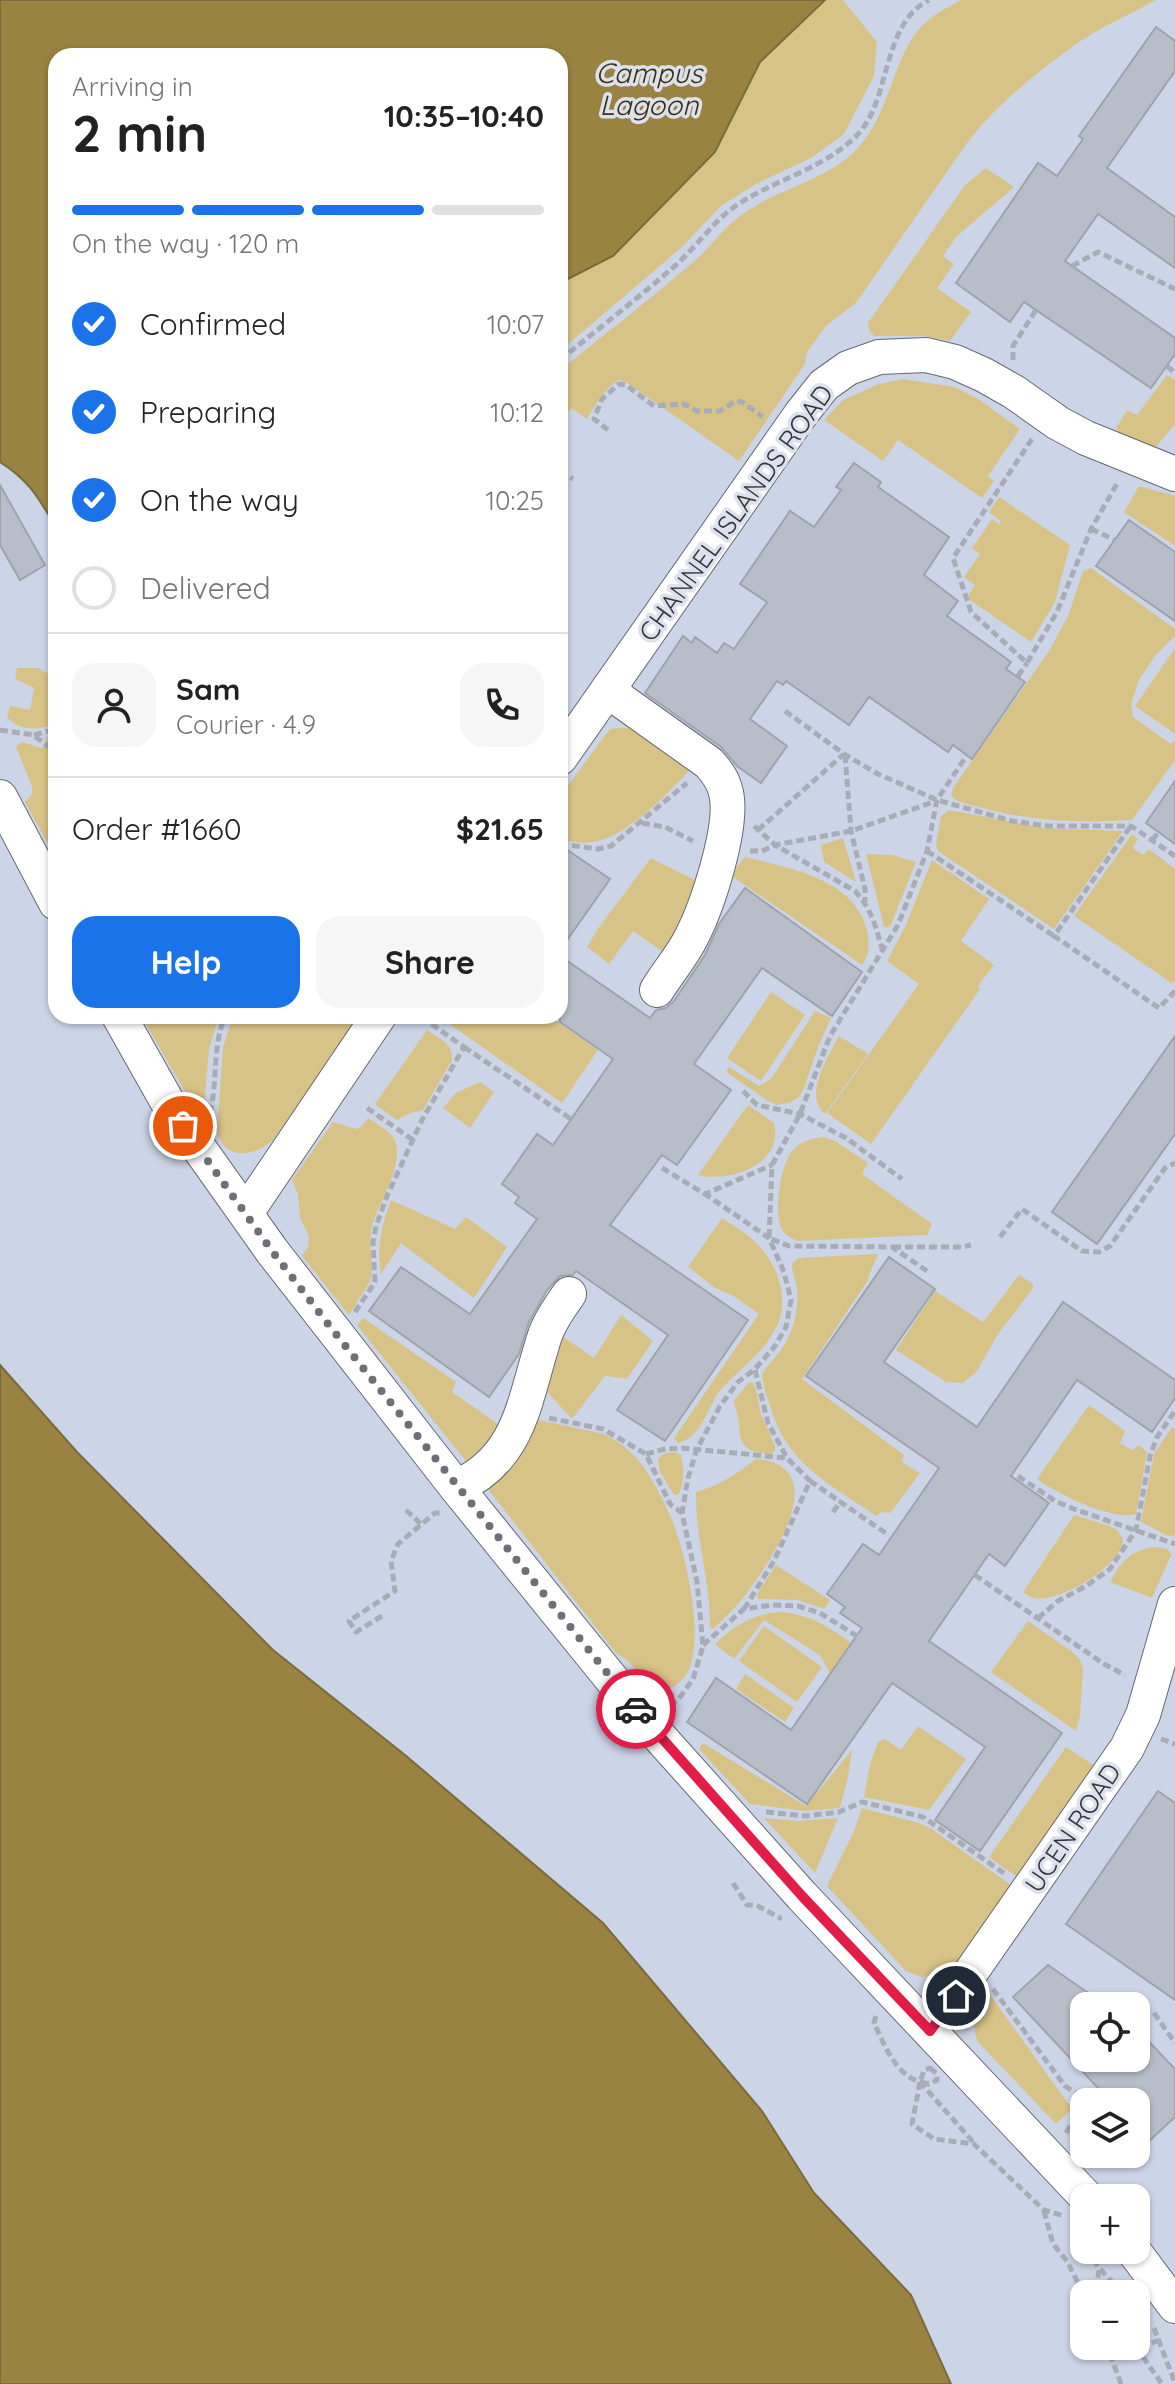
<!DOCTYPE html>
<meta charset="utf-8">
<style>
:root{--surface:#fff;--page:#f6f6f6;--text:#222;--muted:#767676;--line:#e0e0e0;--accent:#1a73e8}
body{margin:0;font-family:Quicksand,sans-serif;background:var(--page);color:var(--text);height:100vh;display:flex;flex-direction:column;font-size:30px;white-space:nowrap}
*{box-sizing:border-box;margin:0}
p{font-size:26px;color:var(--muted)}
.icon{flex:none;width:44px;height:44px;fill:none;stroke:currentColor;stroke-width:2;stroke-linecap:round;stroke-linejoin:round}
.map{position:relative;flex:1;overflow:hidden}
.panel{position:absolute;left:48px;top:48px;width:520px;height:976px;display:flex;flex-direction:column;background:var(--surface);border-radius:24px;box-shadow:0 2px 6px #0004}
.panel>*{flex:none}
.buttons{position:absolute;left:1070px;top:1992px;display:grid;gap:16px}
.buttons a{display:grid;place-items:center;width:80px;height:80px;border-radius:16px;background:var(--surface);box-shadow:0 2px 6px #0004;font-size:40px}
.pin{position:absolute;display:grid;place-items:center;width:68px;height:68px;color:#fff;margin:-34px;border:4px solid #fff;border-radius:50%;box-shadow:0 2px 8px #0007}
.courier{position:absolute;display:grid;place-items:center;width:80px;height:80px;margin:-40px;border:6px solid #e11d48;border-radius:50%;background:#fff;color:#222;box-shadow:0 2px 10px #0007}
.headline em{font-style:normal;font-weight:700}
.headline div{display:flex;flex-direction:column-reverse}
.headline{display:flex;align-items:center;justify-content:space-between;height:136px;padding:0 24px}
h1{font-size:52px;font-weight:700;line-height:60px}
.bar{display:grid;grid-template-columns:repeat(4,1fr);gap:12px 8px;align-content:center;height:96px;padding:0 24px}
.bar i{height:10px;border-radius:6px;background:var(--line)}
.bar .current{background:var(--accent)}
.bar p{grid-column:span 4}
.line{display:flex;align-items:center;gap:20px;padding:0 24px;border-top:2px solid var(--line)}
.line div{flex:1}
.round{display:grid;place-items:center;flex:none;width:84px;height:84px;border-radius:24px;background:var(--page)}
ol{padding:0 24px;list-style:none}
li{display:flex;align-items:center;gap:24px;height:88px}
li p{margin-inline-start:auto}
li .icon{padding:8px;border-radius:50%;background:var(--accent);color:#fff;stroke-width:4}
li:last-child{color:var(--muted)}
li i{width:44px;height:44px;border:4px solid var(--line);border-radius:50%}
.cta{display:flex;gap:16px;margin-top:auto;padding:16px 24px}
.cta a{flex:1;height:92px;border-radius:24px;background:var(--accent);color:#fff;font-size:32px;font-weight:700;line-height:92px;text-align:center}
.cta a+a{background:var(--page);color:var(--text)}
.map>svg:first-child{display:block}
.built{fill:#ccd5e7;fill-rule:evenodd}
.green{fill:#d8c387}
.water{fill:#9a8340;stroke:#7a6b3e;stroke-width:2}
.building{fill:#b8bec9;stroke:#9ea3ad;stroke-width:2}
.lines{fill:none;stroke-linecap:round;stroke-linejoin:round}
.minor-casing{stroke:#656973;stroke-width:36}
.path{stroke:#a8acb6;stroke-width:5;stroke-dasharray:8 4;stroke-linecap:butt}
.minor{stroke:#fff;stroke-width:34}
.done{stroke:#6d7177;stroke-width:8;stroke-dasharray:0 14.4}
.route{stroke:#e11d48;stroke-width:10}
.labels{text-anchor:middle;stroke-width:7;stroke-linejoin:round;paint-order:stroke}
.street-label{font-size:26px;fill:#313438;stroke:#dce1ed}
.water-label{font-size:28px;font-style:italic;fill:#3b3112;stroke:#dce1ed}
</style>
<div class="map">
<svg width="1175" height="2384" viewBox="0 0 1175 2384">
<rect width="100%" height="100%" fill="#dce1ed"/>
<path class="built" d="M0,0H1175V2384H951L911,2295L814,2193L762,2111L405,1755L273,1650L77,1452L0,1365ZM56,56H560V1016H56ZM1084,2006H1136V2058H1084ZM1084,2102H1136V2154H1084ZM1084,2198H1136V2250H1084ZM1084,2294H1136V2346H1084Z"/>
<g class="green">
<path d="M825,0H843L877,42L874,76L844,134L811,158L758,183L722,205L682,247L560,351V283L613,256L715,152L760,62Z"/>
<path d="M961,0H1156C1131,14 1103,26 1079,42C1038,71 997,104 967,143L856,303L826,326L807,352L805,364L739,461L626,382L619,380C604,389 595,405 587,419L571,408L560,422V370C604,335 649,300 692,263C709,249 722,229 740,216C774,190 827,180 856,150C890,116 891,60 921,27C932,15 946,8 961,0Z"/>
<path d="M986,168L1014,187L956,237L943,256L954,264L937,288L971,312L950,341L924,336H874L869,330L868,323L965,185Z"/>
<path d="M1167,375L1175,380V424L1155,448L1119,434L1116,428L1127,410L1137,415Z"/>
<path d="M903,379L955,387L980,400L1020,429L988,476L994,481L982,498L898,440L883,461L824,420L843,400L879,384Z"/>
<path d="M1139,486L1175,496V546L1124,512Z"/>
<path d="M999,497L1070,545L1055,602L1031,642L967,598L975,585L964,577L980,554L972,548L992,519L999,524L1001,521L989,512Z"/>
<path d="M1091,568L1175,629V636L1155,656L1139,680L1131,704L1133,717L1171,744L1175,740V760L1132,820C1066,824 1020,820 957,801L951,795L953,788L1049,651L1068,616L1083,571Z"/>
<path d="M1175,648V734L1135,706Z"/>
<path d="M17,668H39L56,679V724C38,730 20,732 7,717L10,706L30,710L34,688L15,679Z"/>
<path d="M618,728H632L688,766L689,771C666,795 626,838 592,842C582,844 570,841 560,840V797L605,735L611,729Z"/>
<path d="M56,734V859L25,802L32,794V787L16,747L22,742L42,748L47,738Z"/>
<path d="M949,810L1044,828L1123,831L1054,929L938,851L936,844L941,816Z"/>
<path d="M1132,834L1138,839L1133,848L1143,855L1149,849L1175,869V980L1173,984L1074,916Z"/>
<path d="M843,838L856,882L824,862L821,845Z"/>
<path d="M866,854L893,855L916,862L890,927H884Z"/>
<path d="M745,857C788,867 855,879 867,930C870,943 870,954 862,965L730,875Z"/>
<path d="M651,858L699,882L669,956L633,931L609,964L587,947L599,927Z"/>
<path d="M932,860L989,899L961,941L994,965L978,986L980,989L871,1144L827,1113L919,984L887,961L905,927Z"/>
<path d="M771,992L805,1015L761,1081L727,1058Z"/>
<path d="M815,1011L831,1018L818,1047L804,1088L799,1097L791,1102L777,1105L768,1101L726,1072L729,1067L759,1086L771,1079Z"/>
<path d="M141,1016H219L209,1049L203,1118L200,1117Z"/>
<path d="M233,1016H360L273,1140C255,1156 225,1162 217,1132L223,1047Z"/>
<path d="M438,1016H549L598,1050L562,1103Z"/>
<path d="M427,1030C439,1038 454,1044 452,1060L423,1110L411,1113L397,1120L375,1104Z"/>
<path d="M839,1036L868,1054L825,1114C803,1095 828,1057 839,1036Z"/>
<path d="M480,1082L494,1092L470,1128L443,1108L456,1093Z"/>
<path d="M748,1105L774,1123C784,1165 730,1183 698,1175Z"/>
<path d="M368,1118C376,1124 387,1129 393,1137C408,1159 378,1203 372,1226C367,1246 375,1265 370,1282L349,1315L302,1256L308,1248L309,1236L300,1218L298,1194L292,1180L333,1122L356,1129L362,1126Z"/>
<path d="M824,1137L835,1141L868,1163L862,1174L932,1224L927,1235L798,1241C790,1238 783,1234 780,1225C775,1206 780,1162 795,1148C803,1140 814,1138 824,1137Z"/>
<path d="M391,1200L455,1229L466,1217L507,1247L474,1298L401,1243L381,1274C376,1247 382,1225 391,1200Z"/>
<path d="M722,1218C732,1225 743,1231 752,1239C778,1262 793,1302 773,1333C760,1356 736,1372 719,1392C707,1409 701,1438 678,1443L674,1438L759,1314L732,1295L715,1288L688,1267Z"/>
<path d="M878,1254L869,1275L868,1280L802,1379L904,1455L902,1462L920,1473L890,1513L881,1512L876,1516C829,1483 787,1465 770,1406C767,1396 763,1386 762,1375C766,1365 775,1359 781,1350C793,1334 799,1309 797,1289C796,1281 792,1273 792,1264L798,1258Z"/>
<path d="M1019,1275L1033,1284V1288L998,1334L977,1371L963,1383L946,1382L896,1350L935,1291L983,1322Z"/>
<path d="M621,1315L653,1341L627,1379L605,1376L572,1419L540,1384L556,1332L594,1358Z"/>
<path d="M363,1318L456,1382L452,1392L505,1429L473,1470L357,1325Z"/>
<path d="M752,1382L755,1386L761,1414L775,1446V1451L771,1454C727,1451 747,1431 733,1402L748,1383Z"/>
<path d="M1089,1405L1125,1431L1120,1443L1132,1450L1139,1445L1147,1452L1136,1514C1111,1521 1058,1494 1037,1479Z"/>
<path d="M534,1419L604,1434C623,1443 638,1457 649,1475C659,1491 667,1508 674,1525C686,1557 710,1655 681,1681C673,1689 664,1690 653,1689L628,1661L616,1653L484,1484Z"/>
<path d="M1172,1427L1175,1429V1536L1166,1535L1141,1522L1154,1454Z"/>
<path d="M675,1452L681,1455C684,1468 685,1483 678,1495H674L660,1472L658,1459L663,1454Z"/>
<path d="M756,1459C839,1466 766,1569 740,1602C732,1611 722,1620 713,1629L710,1628C711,1582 695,1539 696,1492C720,1485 737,1474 756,1459Z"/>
<path d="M1074,1515L1110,1526L1117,1530L1123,1539C1124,1565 1058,1604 1034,1598C1030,1597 1026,1594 1023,1592Z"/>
<path d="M1155,1547L1168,1549L1171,1555L1152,1598L1110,1582C1121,1561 1131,1550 1155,1547Z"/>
<path d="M776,1565L830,1600L824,1609L798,1600L758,1599L757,1594Z"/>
<path d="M780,1612C810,1614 829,1627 853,1644L831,1676L820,1655L764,1620L734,1659L715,1644C735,1625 753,1614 780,1612Z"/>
<path d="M1028,1621L1071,1651L1079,1658L1083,1668L1080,1716L1076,1731L991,1672Z"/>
<path d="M764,1626L822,1667L797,1702L739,1661Z"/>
<path d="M745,1674L794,1708L785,1722L736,1689Z"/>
<path d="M918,1726L966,1759L929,1810L864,1797L870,1764L878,1742L885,1739L901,1750Z"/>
<path d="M703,1743L806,1806L852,1750L848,1777L840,1808L805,1811L750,1804L699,1749Z"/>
<path d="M1066,1747L1095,1766L1017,1877L989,1857Z"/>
<path d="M862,1808L919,1823L930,1828L1011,1885L953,1968L948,1975L939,1980L937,1975L922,1977L906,1971L827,1886L854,1831Z"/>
<path d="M764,1818L798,1821L838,1818L815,1873Z"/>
<path d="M991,1996L1072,2109L1056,2124L978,2042C969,2019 978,2014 991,1996Z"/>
</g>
<g class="water">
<path d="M0,0H825L760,62L715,152L613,256L560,283V56H56V527C39,499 29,480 0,462Z"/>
<path d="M0,1365L77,1452L273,1650L405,1755L603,1923L762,2111L814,2193L911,2295L951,2384H0Z"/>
</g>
<g class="building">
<path d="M1156,27L1175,41V71L1107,168L1175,217V268L1098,214L1065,261L1175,338V354L1151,388L1024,302L1010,322L956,283L1038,163L1057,176L1083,139L1079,136Z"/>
<path d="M854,463L881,482L878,487L949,537L924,575L958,601L947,616L1011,662L1006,669L1025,682L972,759L953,745L948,752L869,697L849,725L786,681L783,685L777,681L750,719L787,746L761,783L737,766L721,747L645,693L683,636L692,643L695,637L717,653L724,643L734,649L767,602L740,584L790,511L814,527L841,490L836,487Z"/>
<path d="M0,485L45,565L20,580L0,545Z"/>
<path d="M1129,520L1175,552V621L1096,566Z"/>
<path d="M1175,781V844L1146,823Z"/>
<path d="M560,845L610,879L560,950Z"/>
<path d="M745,888L862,972L832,1016L762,968L694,1064L731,1090L677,1165L662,1155L610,1225L748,1320L665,1441L617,1410L668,1335L576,1271L573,1275L560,1276L547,1290L529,1322L519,1354L489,1397L369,1311L401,1267L470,1314L537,1219L515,1203L519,1197L502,1184L537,1134L553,1145L613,1059L560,1022V956L650,1018L656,1010L666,1008L674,1001L705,955L719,924Z"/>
<path d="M1175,1036V1134L1097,1244L1052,1212Z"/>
<path d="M889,1257L935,1289L884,1362L977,1427L1063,1302L1175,1380V1398L1152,1432L1077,1380L1011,1476L1049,1503L1005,1566L989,1554L929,1641L1062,1733L980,1851L935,1820L985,1747L892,1683L807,1804L687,1722L716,1678L791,1730L862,1628L840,1613L845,1607L827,1594L863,1544L879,1555L939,1468L806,1376Z"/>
<path d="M1158,1791L1175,1803V2000L1066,1924Z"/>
<path d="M1048,1965L1107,2006H1084V2058H1136V2028L1175,2069V2117L1148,2142L1136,2129V2102H1111L1013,1997Z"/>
</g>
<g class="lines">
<g class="minor-casing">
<g id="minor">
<path d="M609,688L622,701L709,763C716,771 722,778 725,789C736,822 707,907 691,938C682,956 668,972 657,990"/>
<path d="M560,758L801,414L824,385L848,368L879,357L926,355L955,362L984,375L1014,392L1058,423L1086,438L1175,474"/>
<path d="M0,797L56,903"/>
<path d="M119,1016L172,1110L272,1251L456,1487L648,1724L802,1896L1087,2198"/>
<path d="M246,1213L379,1016"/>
<path d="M456,1487C515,1462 523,1410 539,1355C542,1346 544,1335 549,1326C554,1315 562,1304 569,1294"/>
<path d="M930,2031L1127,1748L1143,1715L1175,1604"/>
<path d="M1133,2250L1175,2306"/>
</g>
</g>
<g class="path">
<path d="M1072,266L1098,252L1175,289"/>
<path d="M560,360C599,328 640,297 678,263C697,246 713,222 734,207C774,179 826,169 859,133C891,97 882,24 929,0"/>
<path d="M1013,360V346L1036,310"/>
<path d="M1167,366L1175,373"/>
<path d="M608,430L594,419L602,399L619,384L626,385L654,406L684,404L697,411H720L736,401L742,402L763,417"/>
<path d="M1032,439L953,558L971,612L1027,663L1057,612L1091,529L1118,482"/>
<path d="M560,471L573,479"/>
<path d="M1091,529L1115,540"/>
<path d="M1018,676L1027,663"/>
<path d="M785,711L844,754L878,774L937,800L1012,821L1048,826H1131L1175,856"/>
<path d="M0,730L33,735L56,752"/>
<path d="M34,735L56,729"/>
<path d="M845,755L851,831L865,889V902"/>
<path d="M642,823L665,827L693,841"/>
<path d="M754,826L775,845L855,891C871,908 876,927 882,949"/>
<path d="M1130,827L1054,936L1159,1008L1175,991"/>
<path d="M758,830L844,754"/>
<path d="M1152,840L1158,833"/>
<path d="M560,844L598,849L611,846L687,783"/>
<path d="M750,851H762L775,845L851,831L936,801"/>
<path d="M927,851L1054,936"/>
<path d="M464,1047L571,1119"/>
<path d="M743,1091L757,1105L800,1114L846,1138L902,1179"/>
<path d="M367,1108L413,1140"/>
<path d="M210,1113C218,1081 212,1047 225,1016"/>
<path d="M662,1168L705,1194L772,1165"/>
<path d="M1000,1237L1022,1209L1082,1251L1099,1252L1110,1246L1165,1168L1175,1163"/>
<path d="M893,1247H962L971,1245"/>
<path d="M927,1271L892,1247L789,1246L769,1238L772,1165L800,1114L830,1036L898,925L927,851L937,800L967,755"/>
<path d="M355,1312L375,1282L373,1242L376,1226L387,1196L422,1120L464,1047L420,1016"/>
<path d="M755,1370L768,1423L787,1458L810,1481"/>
<path d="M549,1418L603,1429L646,1454L670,1504L682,1513"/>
<path d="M646,1454L665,1449L682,1448L787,1458"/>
<path d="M1018,1476L1055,1501L1074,1509L1175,1544"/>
<path d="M406,1510L421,1524"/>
<path d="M833,1512L841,1501"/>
<path d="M975,1575L1104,1664L1125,1675"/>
<path d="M744,1609L774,1561L810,1481L887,1534"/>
<path d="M382,1616L356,1632L349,1621L395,1591L391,1561L398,1544L435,1513H442"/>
<path d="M1038,1618L1058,1601L1086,1586L1110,1569L1136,1530L1150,1456L1157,1437L1175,1411"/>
<path d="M703,1645L744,1609L772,1605L798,1606L820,1613L857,1636"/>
<path d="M670,1706L681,1696L693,1679L703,1646L697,1582L682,1513L688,1478L697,1449L720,1406L738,1382L754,1370L775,1346L786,1327L791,1300L784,1272L769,1238L705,1194"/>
<path d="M1161,1739L1175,1744"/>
<path d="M766,1812L806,1816L839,1812L862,1802L923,1817L1005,1874"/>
<path d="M733,1883L747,1905H756L780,1918H782"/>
<path d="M993,1989L1065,2086L1086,2099"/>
<path d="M1154,2013L1175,2043"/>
<path d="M876,2016L874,2023C884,2044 895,2074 920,2082L974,2143"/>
<path d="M930,2068L937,2074V2080L929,2084L920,2082L924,2070Z"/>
<path d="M920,2082L912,2124L934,2139L974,2144L1044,2210L1064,2216"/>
<path d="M1085,2101L1092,2089"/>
<path d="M1066,2133L1084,2103"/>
<path d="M1044,2211L1053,2244L1067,2261L1084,2295"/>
<path d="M1072,2222L1084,2246"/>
<path d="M1086,2250L1100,2269L1123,2294"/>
<path d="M1099,2270L1097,2285L1103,2294"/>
<path d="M1154,2328L1175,2383"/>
<path d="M1108,2346L1111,2357"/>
<path d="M1136,2347L1162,2384"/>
<path d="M1121,2384L1111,2357L1160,2340"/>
</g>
<use href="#minor" class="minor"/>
</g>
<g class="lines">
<path class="done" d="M183,1126L272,1251L335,1333L636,1709"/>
<path class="route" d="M636,1709L802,1896L930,2031L956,1996"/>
</g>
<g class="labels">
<g class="street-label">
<text transform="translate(736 513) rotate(-54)" y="9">CHANNEL ISLANDS ROAD</text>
<text transform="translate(1073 1828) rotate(-56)" y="9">UCEN ROAD</text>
</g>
<g class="water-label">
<text x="649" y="83">Campus<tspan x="649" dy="32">Lagoon</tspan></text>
</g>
</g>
</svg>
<div class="buttons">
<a><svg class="icon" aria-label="locate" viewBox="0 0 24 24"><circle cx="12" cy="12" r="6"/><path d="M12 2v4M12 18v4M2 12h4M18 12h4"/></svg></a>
<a><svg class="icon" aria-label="layers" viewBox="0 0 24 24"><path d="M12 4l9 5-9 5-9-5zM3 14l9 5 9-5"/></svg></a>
<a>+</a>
<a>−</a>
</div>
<div class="pin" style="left:183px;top:1126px;background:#ea580c"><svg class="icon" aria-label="bag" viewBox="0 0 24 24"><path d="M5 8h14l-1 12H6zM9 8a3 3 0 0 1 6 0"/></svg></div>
<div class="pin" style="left:956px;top:1996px;background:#1f2937"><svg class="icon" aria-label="home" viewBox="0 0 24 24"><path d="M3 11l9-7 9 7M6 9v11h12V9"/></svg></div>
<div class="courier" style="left:636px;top:1709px"><svg class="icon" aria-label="car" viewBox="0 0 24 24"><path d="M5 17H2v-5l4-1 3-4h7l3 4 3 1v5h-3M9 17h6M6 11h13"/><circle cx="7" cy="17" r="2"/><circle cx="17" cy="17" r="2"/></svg></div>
<section class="panel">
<div class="headline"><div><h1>2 min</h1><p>Arriving in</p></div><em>10:35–10:40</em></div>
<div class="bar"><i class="current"></i><i class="current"></i><i class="current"></i><i></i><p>On the way · 120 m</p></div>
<ol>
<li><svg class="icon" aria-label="check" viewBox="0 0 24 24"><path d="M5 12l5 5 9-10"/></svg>Confirmed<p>10:07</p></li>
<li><svg class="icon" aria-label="check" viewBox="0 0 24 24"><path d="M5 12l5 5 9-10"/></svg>Preparing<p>10:12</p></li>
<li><svg class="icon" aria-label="check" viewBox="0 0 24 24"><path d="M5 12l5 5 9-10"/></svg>On the way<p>10:25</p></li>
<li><i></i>Delivered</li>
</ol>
<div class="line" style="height:144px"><a class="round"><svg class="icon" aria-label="person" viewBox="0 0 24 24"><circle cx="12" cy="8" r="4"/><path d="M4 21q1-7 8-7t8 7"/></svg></a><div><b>Sam</b><p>Courier · 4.9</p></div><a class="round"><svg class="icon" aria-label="phone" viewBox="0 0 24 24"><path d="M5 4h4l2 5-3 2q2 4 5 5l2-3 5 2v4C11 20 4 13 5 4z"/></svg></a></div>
<div class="line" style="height:104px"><div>Order #1660</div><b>$21.65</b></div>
<div class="cta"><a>Help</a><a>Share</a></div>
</section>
</div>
